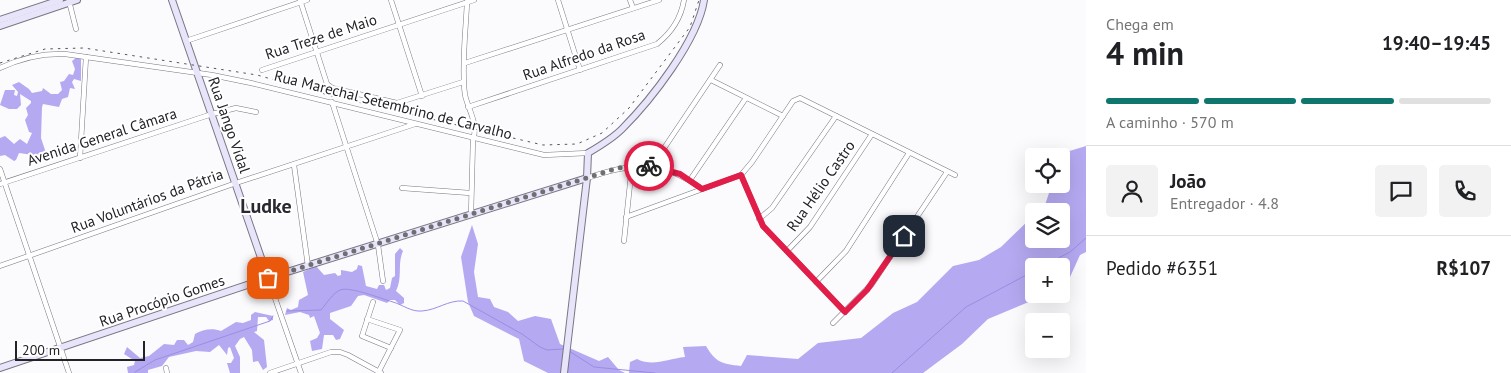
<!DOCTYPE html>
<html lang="pt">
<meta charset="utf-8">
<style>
:root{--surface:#fff;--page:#f2f2f2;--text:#202124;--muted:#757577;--line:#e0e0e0;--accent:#0f766e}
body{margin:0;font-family:"PT Sans",sans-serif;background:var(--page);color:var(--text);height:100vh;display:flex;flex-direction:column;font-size:19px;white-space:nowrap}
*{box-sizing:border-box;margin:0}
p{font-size:16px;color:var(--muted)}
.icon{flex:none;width:28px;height:28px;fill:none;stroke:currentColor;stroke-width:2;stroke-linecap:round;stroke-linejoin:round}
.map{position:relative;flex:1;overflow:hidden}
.panel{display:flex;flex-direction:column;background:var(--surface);width:425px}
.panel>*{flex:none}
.tools{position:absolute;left:1025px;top:148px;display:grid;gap:10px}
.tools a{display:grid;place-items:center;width:45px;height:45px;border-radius:5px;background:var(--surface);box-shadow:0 5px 20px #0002;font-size:25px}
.scale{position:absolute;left:15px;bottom:12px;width:130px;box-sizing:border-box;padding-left:5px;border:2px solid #232227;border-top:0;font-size:14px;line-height:18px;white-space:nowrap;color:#232227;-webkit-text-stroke:4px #fff;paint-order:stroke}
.pin{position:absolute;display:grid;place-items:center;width:42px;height:42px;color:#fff;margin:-21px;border-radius:10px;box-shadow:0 2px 8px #0006}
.courier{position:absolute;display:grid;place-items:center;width:50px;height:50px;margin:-25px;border:4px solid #e11d48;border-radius:50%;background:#fff;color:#222;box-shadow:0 1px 6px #0007}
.headline em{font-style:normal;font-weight:800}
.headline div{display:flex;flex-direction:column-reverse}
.headline{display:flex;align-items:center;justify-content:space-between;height:85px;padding:0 20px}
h1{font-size:32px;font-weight:800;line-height:38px}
.bar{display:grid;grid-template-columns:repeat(4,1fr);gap:8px 5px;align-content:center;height:60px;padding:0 20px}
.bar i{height:6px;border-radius:4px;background:var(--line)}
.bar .selected{background:var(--accent)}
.bar p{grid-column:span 4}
.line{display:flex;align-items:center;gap:12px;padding:0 20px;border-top:1px solid var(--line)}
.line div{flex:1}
.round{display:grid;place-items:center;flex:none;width:52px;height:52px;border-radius:5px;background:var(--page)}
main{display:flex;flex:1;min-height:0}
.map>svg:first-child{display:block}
.forest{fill:#b5a9f1}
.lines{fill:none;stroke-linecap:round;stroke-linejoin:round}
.stream{stroke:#9d8ce4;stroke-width:1}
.street-casing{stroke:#797783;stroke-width:5.5}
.secondary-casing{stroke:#797783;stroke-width:8}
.street{stroke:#fff;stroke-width:4.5}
.secondary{stroke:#e8e4fa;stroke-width:6}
.rail{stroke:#56555a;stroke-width:1;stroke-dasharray:2.5 5;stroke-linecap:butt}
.done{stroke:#6f6e72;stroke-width:5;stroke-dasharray:0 9}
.route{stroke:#e11d48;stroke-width:6}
.labels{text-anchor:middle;stroke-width:4;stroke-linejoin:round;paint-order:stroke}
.street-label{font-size:15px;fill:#232227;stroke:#fff}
.district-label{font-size:20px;font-weight:bold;fill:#2a2932;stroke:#fff}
</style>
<main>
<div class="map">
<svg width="1086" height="373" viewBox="0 0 1086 373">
<rect width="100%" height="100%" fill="#fbfbfe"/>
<g class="forest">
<path d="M77,57L81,59V81L74,79L72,82L75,89L70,88L68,97L62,99L59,107L43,104L42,107L41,138L46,153L43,160L41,156L19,153L16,160L14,161L5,155L0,156V138L5,136L14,144L20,139L27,144L32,133L29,132L25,120L28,115L26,108L31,103V101L20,94L21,105L17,109H9L0,105L5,90H15L14,95L17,96L18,92L12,85L19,82L29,89L32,93L42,91L43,88L51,94H58L62,90L60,82L64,81L69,74L73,75L75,69L72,61Z"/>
<path d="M1086,146V252L1080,255L1066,286L1061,288V266H1034V294H1048L988,319L962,344L923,373H629L630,362L637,359C653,367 667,359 685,357L683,347L706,346C715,362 722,364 741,366L747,355L798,359L818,343L861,338L893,313L917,302L953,266L979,260L1001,247L1034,215V239H1061V211H1038L1045,205L1052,184H1061L1063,153Z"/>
<path d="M472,225L478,244L474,272L478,297L490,299L494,307L508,312L518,321L535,316L551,319L560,344L599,361L608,357L619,370L625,373H548L524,361L519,339L474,316L468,302L461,257Z"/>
<path d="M400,248L403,251C397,264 403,277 396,291L404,298V303L400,305L395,300H390L387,303L364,295L358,296L351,306L330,313V319L344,330L340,339L336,340L333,335H324L322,349L312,351L310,341L317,338L320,333L314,316L310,318L309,315L300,312L285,315L287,308L291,310L298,307L299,300L308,295L303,272L316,266L324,275L335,273L338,276L341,275V270L352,272L357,269L358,265L362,266L366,286L377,289L379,285H384L386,290L390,288L392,278L395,276V254Z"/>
<path d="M255,312L273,316V320L269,321L266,317H258L257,331L254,332L264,340L267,367L263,370L258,361L253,362L252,350L244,337L240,339L235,346L240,357V373H230L227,363H231L234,358L230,347L228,348L227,355L219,345L210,352L196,351L169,357L162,366L148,370V373H128L127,367L134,365L135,361L124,354L127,347L140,358L149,356L164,344L174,345L177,340H184L188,345L193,342L195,334C203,329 213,328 221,331L236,322L243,323L251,320V315Z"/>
</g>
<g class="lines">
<g class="stream">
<path d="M1043,266L1070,252L1086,238"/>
<path d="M287,311L321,310C326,304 333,293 340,290C350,286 382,299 393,302C403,305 411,312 422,311C437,310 448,300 463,301L522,334L540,347L547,350L563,349"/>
<path d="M569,351L594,367L655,373"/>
<path d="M135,372L155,360L270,321L273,316"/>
<path d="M892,373L966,307L1034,271"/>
</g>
<g class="street-casing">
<g id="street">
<path d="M300,0L327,84L332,88L397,103L463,82"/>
<path d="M391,0L422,96"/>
<path d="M558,0L580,70"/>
<path d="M630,0L633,8"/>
<path d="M69,1L76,29"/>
<path d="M467,2C466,29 461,68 465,95C468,109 479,125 473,139L471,215"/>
<path d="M186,41L307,0"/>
<path d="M465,63L659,0"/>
<path d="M0,68C21,58 42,53 65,54L212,75L251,83L544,155L588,153"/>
<path d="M262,70L474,0"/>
<path d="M711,80L783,116"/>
<path d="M332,102L378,245L383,281"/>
<path d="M468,107L657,44C671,33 681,18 684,0"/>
<path d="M80,158L86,57"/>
<path d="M294,165L308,266"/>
<path d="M652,166L720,65"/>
<path d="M0,169L69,373"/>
<path d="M741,175L763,226L845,312"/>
<path d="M587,178C633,162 661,159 702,189"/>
<path d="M690,180L746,98"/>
<path d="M0,184L212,114L236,108L256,112"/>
<path d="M402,188L470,193"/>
<path d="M626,217L741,175L752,162L793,101L800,98L955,175"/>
<path d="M759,219L772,208L836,116"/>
<path d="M624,241L632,165"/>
<path d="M787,251L810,227L872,134"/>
<path d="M0,266L236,183L415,124"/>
<path d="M268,278L301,373"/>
<path d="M816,282L846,251L909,153"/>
<path d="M373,302L362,336L391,348"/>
<path d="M367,319L400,330L378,373"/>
<path d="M833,323L872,284L947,172"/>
<path d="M166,368L167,373"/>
<path d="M270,373L331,352H340L348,355L381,373"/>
</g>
</g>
<g class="secondary-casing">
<g id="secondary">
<path d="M172,0L268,278"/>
<path d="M0,20L60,0"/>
<path d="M0,26L77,0"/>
<path d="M0,368L268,278L587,178"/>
<path d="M564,373L587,178L588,153C600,146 612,139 622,129C651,100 698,40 704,0"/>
</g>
</g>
<use href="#street" class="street"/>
<use href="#secondary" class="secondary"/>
<path class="rail" d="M0,63L45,49L84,48L257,75L332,96L543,145L577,144L602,133L629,108L690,27L699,0"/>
</g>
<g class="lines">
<path class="done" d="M268,278L615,169L632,165L649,166"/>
<path class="route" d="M649,166L680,174L702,189L741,175L763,226L845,312L867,290L904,236"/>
</g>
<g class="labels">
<g class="street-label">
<text transform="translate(321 37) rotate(-18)" y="5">Rua Treze de Maio</text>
<text transform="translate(584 55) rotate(-19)" y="5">Rua Alfredo da Rosa</text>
<text transform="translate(393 105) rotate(14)" y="5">Rua Marechal Setembrino de Carvalho</text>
<text transform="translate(229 125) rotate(71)" y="5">Rua Jango Vidal</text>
<text transform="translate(102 137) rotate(-18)" y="5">Avenida General Câmara</text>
<text transform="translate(821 186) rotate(-55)" y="5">Rua Hélio Castro</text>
<text transform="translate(147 201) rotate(-20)" y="5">Rua Voluntários da Pátria</text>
<text transform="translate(162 301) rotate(-19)" y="5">Rua Procópio Gomes</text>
</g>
<g class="district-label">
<text x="266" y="213">Ludke</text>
</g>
</g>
</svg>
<div class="tools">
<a><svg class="icon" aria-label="locate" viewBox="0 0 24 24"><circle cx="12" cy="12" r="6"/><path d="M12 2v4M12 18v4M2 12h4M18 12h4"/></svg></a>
<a><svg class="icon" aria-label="layers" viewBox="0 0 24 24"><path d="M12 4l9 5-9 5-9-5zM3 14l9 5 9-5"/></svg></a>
<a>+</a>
<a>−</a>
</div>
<div class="scale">200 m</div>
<div class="pin" style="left:268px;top:278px;background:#ea580c"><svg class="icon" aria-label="bag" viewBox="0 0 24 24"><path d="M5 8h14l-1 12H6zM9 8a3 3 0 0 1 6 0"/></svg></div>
<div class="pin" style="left:904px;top:236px;background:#1f2937"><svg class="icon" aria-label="home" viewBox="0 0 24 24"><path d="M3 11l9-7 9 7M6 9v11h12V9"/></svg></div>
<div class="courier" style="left:649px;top:166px"><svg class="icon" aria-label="bike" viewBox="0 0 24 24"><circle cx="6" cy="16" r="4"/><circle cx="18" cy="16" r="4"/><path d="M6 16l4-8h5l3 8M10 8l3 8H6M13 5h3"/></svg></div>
</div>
<section class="panel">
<div class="headline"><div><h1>4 min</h1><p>Chega em</p></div><em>19:40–19:45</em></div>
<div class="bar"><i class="selected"></i><i class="selected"></i><i class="selected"></i><i></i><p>A caminho · 570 m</p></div>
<div class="line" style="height:90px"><a class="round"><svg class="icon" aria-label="person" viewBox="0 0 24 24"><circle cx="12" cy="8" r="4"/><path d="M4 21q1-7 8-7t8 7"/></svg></a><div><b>João</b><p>Entregador · 4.8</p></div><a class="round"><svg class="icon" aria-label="chat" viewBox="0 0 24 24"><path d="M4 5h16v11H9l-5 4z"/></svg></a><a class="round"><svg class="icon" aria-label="phone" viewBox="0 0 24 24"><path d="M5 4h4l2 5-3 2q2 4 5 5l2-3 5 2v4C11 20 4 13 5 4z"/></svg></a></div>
<div class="line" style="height:65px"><div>Pedido #6351</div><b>R$107</b></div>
</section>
</main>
